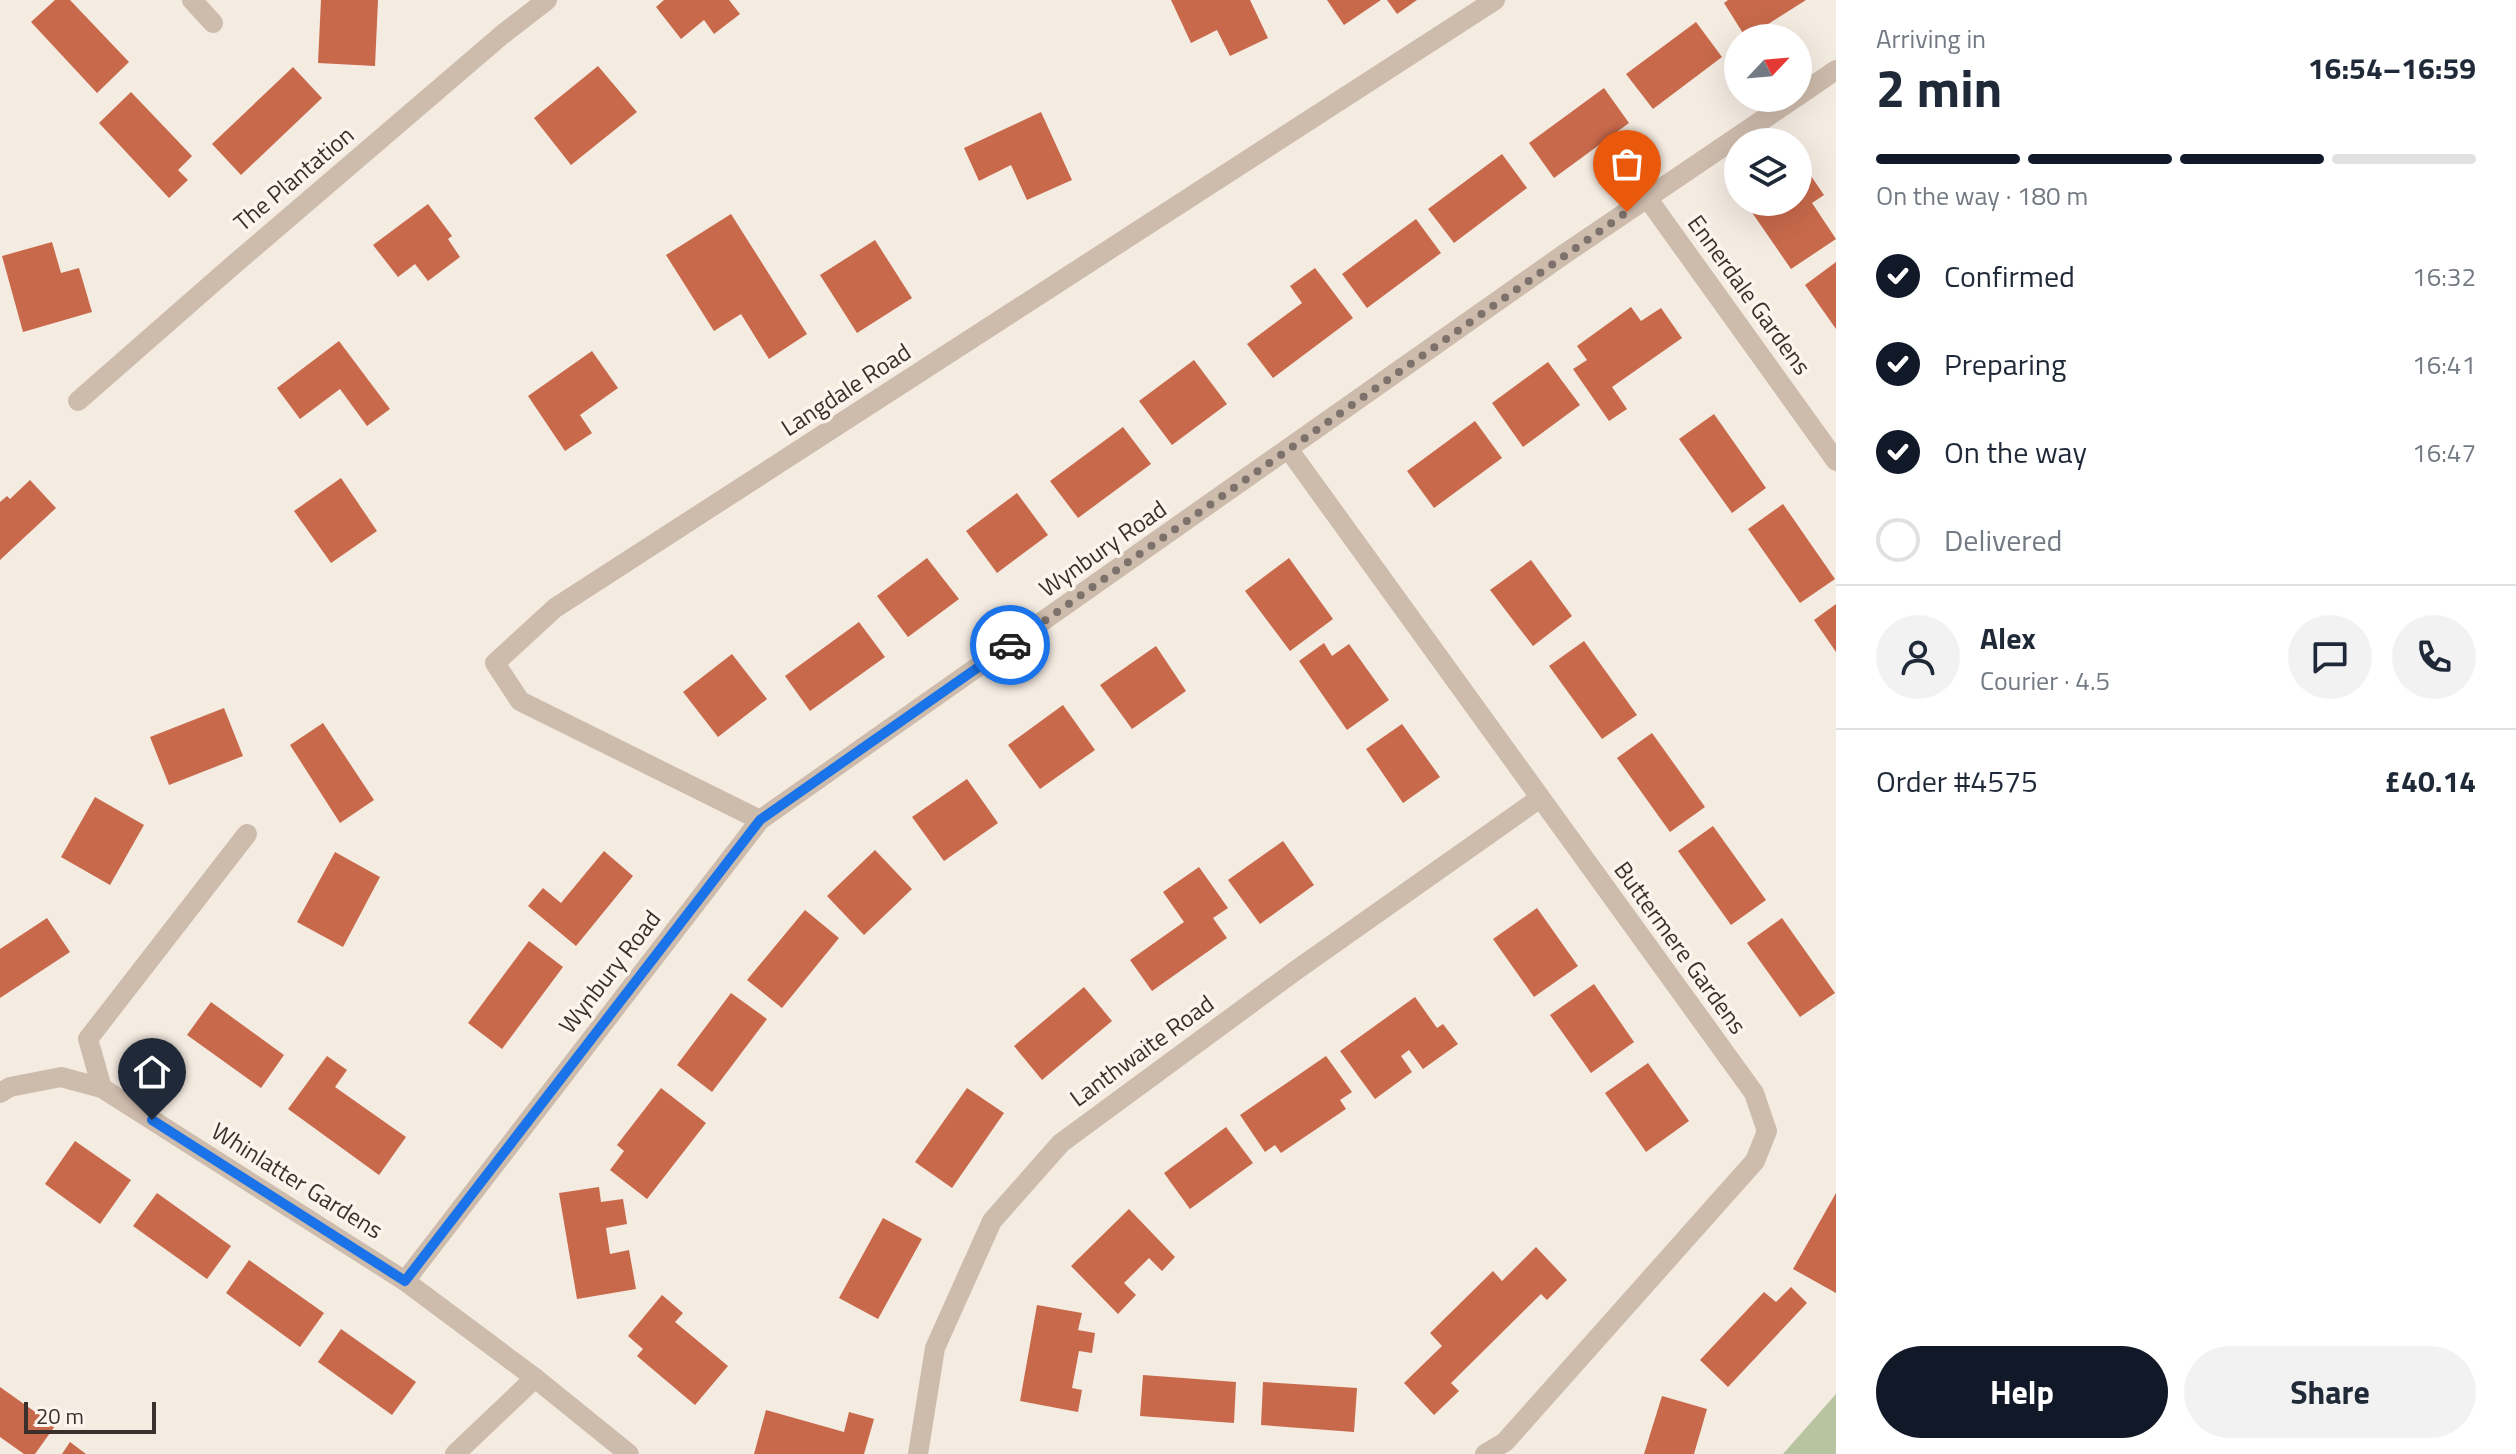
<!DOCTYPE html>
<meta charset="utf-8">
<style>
:root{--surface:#fff;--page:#f2f2f3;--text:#1f2937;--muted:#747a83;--line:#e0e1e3;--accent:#111827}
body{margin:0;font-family:"Titillium Web",sans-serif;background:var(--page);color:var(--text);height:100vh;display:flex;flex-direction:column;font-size:30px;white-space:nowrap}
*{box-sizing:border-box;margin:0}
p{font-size:26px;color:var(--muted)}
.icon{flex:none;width:44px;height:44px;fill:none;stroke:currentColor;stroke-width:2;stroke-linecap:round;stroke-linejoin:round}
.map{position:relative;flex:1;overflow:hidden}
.details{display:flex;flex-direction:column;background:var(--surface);width:680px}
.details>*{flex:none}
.needle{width:52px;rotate:64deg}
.tools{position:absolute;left:1724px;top:24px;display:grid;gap:16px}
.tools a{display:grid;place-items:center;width:88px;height:88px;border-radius:50%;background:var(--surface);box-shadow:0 8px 32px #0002;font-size:40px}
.scale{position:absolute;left:24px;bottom:20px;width:132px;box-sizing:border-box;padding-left:8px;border:4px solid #3b302b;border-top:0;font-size:22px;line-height:28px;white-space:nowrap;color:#3b302b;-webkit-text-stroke:6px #fbf5ee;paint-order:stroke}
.pin{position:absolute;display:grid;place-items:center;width:68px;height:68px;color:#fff;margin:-82px -34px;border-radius:50% 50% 50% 0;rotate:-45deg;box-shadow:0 0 8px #0007}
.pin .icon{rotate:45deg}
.courier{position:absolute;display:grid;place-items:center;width:80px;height:80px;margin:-40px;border:6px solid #1a73e8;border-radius:50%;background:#fff;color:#222;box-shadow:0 2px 10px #0007}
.overview em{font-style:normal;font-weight:700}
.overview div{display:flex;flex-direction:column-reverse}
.overview{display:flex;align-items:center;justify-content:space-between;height:136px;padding:0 40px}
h1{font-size:52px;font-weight:700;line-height:60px}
.bar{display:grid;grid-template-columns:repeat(4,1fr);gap:12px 8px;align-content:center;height:96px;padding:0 40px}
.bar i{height:10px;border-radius:6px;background:var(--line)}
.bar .on{background:var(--accent)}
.bar p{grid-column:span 4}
.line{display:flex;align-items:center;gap:20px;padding:0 40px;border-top:2px solid var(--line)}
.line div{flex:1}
.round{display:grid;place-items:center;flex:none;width:84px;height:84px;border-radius:42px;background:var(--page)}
ol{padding:0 40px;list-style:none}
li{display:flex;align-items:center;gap:24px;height:88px}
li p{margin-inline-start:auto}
li .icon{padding:8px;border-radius:50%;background:var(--accent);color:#fff;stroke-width:4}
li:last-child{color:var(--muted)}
li i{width:44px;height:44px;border:4px solid var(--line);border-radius:50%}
.button{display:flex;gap:16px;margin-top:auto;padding:16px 40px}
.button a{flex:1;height:92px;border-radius:48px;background:var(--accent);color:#fff;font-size:32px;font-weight:700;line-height:92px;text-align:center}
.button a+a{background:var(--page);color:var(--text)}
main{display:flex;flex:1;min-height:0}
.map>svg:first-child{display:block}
.green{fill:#b8c4a0}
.building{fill:#c8694b}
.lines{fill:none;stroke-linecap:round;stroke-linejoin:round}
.minor{stroke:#cdbbac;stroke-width:20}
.done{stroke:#7c716b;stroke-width:8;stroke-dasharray:0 14.4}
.route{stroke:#1a73e8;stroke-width:10}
.labels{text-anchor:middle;stroke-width:7;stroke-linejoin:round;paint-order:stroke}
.street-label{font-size:24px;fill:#3b302b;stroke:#fbf5ee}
</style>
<main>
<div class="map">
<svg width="1836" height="1454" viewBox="0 0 1836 1454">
<rect width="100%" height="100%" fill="#f4ebe1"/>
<path class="green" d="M1836,1394V1454H1783Z"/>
<g class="building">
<path d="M55,0H70L129,62L97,93L31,22Z"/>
<path d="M321,0H378L375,66L318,63Z"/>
<path d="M664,0H729L740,14L714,34L704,20L681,39L656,7Z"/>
<path d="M1171,0H1250L1268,38L1230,56L1217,30L1191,43Z"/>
<path d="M1327,0H1381L1344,25Z"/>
<path d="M1387,0H1417L1397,14Z"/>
<path d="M1728,0H1806L1746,38L1724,3Z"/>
<path d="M1696,22L1722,57L1653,109L1626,74Z"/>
<path d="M598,66L637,112L571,165L534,118Z"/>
<path d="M293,67L322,98L241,175L212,144Z"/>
<path d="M1604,88L1629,123L1554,178L1529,143Z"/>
<path d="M131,92L192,156L178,170L188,180L169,198L99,123Z"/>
<path d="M1041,112L1072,180L1027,200L1011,165L979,181L964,148Z"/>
<path d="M1502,154L1527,188L1454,243L1428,209Z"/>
<path d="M1798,157L1824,195L1812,203L1836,239L1791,269L1751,211L1764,202H1798Z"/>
<path d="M428,204L452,236L448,239L460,257L428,281L415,264L398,277L373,245Z"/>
<path d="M731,214L807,334L769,359L741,314L714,331L666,255Z"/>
<path d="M1416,219L1441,253L1367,308L1342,274Z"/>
<path d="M875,240L912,298L857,333L820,275Z"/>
<path d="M52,242L61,273L79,268L92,312L23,332L2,256Z"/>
<path d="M1836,262V329L1805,285Z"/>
<path d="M1315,268L1353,318L1273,378L1247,344L1302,303L1290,286Z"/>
<path d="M1631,307L1641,321L1661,308L1682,338L1612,387L1627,409L1609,421L1573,369L1587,360L1577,346Z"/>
<path d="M339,341L390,409L367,426L340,389L300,419L277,388Z"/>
<path d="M592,351L618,388L580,415L592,433L565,451L528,396Z"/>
<path d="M1194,360L1227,404L1172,445L1139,401Z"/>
<path d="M1548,362L1580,405L1523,447L1492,403Z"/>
<path d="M1714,414L1766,488L1732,513L1679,439Z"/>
<path d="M1475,421L1502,458L1434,508L1407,471Z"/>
<path d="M1123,427L1151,464L1078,518L1050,481Z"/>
<path d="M341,478L377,531L331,563L294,511Z"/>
<path d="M30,480L56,508L0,560V502L7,496L10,499Z"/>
<path d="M1017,493L1048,535L997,573L966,531Z"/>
<path d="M1783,504L1835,579L1800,603L1748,529Z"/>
<path d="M927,558L959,599L908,637L877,596Z"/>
<path d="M1289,558L1333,619L1290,651L1245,591Z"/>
<path d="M1531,560L1572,616L1533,646L1490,590Z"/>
<path d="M1836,604V652L1814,620Z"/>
<path d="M859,622L885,657L810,711L785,676Z"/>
<path d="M1584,641L1637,715L1602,739L1549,666Z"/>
<path d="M1324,643L1332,656L1349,644L1389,700L1347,730L1299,661Z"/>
<path d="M1156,646L1186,691L1132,729L1100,685Z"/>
<path d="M732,654L767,699L718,737L683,692Z"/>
<path d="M1063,705L1095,750L1040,789L1008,745Z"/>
<path d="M224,708L243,756L169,785L150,737Z"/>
<path d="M323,723L374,800L340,823L290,745Z"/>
<path d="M1402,724L1440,777L1403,803L1366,749Z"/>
<path d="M1652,733L1705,807L1670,832L1617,758Z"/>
<path d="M967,779L998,823L944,861L912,817Z"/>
<path d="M95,797L144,825L110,885L61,857Z"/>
<path d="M1713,826L1766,900L1731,925L1678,851Z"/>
<path d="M1283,841L1314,885L1260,924L1228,880Z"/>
<path d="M875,850L912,889L864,935L827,896Z"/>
<path d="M604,851L633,876L576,946L528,906L543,888L561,903Z"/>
<path d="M335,852L380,877L343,947L297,922Z"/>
<path d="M1199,867L1228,908L1213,918L1227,938L1152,991L1130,960L1184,922L1163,892Z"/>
<path d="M1537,908L1578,966L1534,997L1493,939Z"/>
<path d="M805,910L839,938L782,1008L747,980Z"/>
<path d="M47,918L70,952L0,998V949Z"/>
<path d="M1782,918L1835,993L1800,1017L1747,943Z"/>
<path d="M529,941L563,967L502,1049L468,1023Z"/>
<path d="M1594,984L1634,1042L1591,1073L1550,1015Z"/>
<path d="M1084,987L1112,1021L1042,1080L1014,1046Z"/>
<path d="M731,993L767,1019L712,1092L677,1065Z"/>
<path d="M1415,997L1437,1028L1443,1024L1458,1044L1423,1069L1409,1050L1401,1056L1412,1072L1375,1099L1340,1051Z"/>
<path d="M211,1002L284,1055L261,1088L187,1035Z"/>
<path d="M327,1056L347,1070L335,1087L406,1137L379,1175L288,1109Z"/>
<path d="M1326,1056L1352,1092L1340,1100L1346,1109L1281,1153L1275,1145L1265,1152L1240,1115Z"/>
<path d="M1648,1063L1689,1121L1646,1152L1605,1093Z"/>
<path d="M661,1088L706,1123L647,1199L610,1170L624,1151L617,1145Z"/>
<path d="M967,1088L1004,1113L952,1188L915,1162Z"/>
<path d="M1226,1127L1253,1163L1190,1209L1164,1173Z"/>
<path d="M75,1141L131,1180L100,1224L45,1184Z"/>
<path d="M599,1187L601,1202L623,1199L627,1224L606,1228L610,1254L629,1250L636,1289L577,1299L559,1193Z"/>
<path d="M157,1193L231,1246L207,1279L133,1226Z"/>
<path d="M1836,1193V1293L1793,1269Z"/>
<path d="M1129,1209L1175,1257L1162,1271L1149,1258L1124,1283L1136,1295L1118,1314L1071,1266Z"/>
<path d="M883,1218L922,1239L878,1319L839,1298Z"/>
<path d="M1536,1247L1567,1280L1547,1300L1541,1294L1451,1383L1459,1391L1434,1415L1404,1383L1442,1346L1430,1333L1493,1271L1502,1281Z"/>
<path d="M249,1260L324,1313L300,1347L226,1293Z"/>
<path d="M1791,1287L1807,1303L1728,1387L1700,1360L1764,1292L1776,1302Z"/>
<path d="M662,1295L683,1313L675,1322L728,1366L695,1405L637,1356L643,1349L628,1336Z"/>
<path d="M1037,1305L1082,1313L1078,1330L1095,1333L1092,1353L1079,1351L1072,1388L1082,1390L1078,1412L1020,1401Z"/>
<path d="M341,1329L416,1382L392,1415L318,1362Z"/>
<path d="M1143,1375L1236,1382L1234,1423L1140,1416Z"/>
<path d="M1263,1382L1357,1388L1354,1432L1261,1425Z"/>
<path d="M0,1387L55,1426L35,1454H24L0,1437Z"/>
<path d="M1662,1396L1707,1409L1694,1454H1644Z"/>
<path d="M766,1410L844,1432L849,1412L874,1419L864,1454H754Z"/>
<path d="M70,1442L86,1454H62Z"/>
</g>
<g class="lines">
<g class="minor">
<path d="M192,0L213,23"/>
<path d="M1798,96L1836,70"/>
<path d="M1648,199L1836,461"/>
<path d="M78,401L231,267L503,34L547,0"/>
<path d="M1289,450L1754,1093L1767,1131L1755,1161L1505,1442L1485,1454"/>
<path d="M760,820L520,701L495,663L555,608L1495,0"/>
<path d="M247,834L88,1039L102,1088L405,1281L535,1378L629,1454"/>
<path d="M0,1093L10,1087L61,1077L102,1088"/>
<path d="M405,1281L760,820L1563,255L1795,98"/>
<path d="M455,1454L535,1378"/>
<path d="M918,1454L935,1348L992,1221L1061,1143L1295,971L1540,798"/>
</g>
</g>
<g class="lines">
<path class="done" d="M1010,645L1627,212"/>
<path class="route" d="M152,1120L405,1281L760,820L1010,645"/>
</g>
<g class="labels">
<g class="street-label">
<text transform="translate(294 179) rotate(-40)" y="8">The Plantation</text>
<text transform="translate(1749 295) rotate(54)" y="8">Ennerdale Gardens</text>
<text transform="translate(846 390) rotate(-33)" y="8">Langdale Road</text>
<text transform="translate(1103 549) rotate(-35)" y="8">Wynbury Road</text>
<text transform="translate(1680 948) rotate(54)" y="8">Buttermere Gardens</text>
<text transform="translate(610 972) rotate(-52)" y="8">Wynbury Road</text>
<text transform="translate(1142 1051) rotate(-36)" y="8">Lanthwaite Road</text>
<text transform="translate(297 1181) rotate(32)" y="8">Whinlatter Gardens</text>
</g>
</g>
</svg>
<div class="tools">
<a><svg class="needle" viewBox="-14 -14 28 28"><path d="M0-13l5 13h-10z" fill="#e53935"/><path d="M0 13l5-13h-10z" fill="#747a83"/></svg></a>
<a><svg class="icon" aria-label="layers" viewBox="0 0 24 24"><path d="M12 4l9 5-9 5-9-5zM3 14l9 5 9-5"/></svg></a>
</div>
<div class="scale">20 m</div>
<div class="pin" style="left:1627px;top:212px;background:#ea580c"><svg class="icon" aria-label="bag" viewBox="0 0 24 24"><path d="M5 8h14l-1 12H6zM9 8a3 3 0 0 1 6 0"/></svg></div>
<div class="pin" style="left:152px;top:1120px;background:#1f2937"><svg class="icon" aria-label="home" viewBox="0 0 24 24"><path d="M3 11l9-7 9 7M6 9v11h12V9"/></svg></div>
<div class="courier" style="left:1010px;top:645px"><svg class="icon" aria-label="car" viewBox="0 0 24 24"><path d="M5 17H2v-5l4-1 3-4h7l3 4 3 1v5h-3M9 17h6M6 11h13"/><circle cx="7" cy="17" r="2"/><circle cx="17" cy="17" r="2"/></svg></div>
</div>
<section class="details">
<div class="overview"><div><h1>2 min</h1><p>Arriving in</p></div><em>16:54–16:59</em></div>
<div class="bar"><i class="on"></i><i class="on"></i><i class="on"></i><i></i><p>On the way · 180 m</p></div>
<ol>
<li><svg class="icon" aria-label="check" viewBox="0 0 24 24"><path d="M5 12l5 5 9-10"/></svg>Confirmed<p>16:32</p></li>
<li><svg class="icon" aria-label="check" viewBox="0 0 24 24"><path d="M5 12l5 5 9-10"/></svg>Preparing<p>16:41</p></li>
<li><svg class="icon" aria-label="check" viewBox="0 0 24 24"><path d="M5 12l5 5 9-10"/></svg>On the way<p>16:47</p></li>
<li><i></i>Delivered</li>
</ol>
<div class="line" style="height:144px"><a class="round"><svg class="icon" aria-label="person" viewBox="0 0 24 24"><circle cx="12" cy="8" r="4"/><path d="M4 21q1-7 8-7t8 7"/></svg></a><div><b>Alex</b><p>Courier · 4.5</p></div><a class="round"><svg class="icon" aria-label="chat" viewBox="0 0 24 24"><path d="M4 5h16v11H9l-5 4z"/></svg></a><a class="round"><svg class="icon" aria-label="phone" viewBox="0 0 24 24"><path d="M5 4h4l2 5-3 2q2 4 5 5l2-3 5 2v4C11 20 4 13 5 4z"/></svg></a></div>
<div class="line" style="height:104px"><div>Order #4575</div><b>£40.14</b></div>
<div class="button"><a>Help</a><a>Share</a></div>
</section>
</main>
